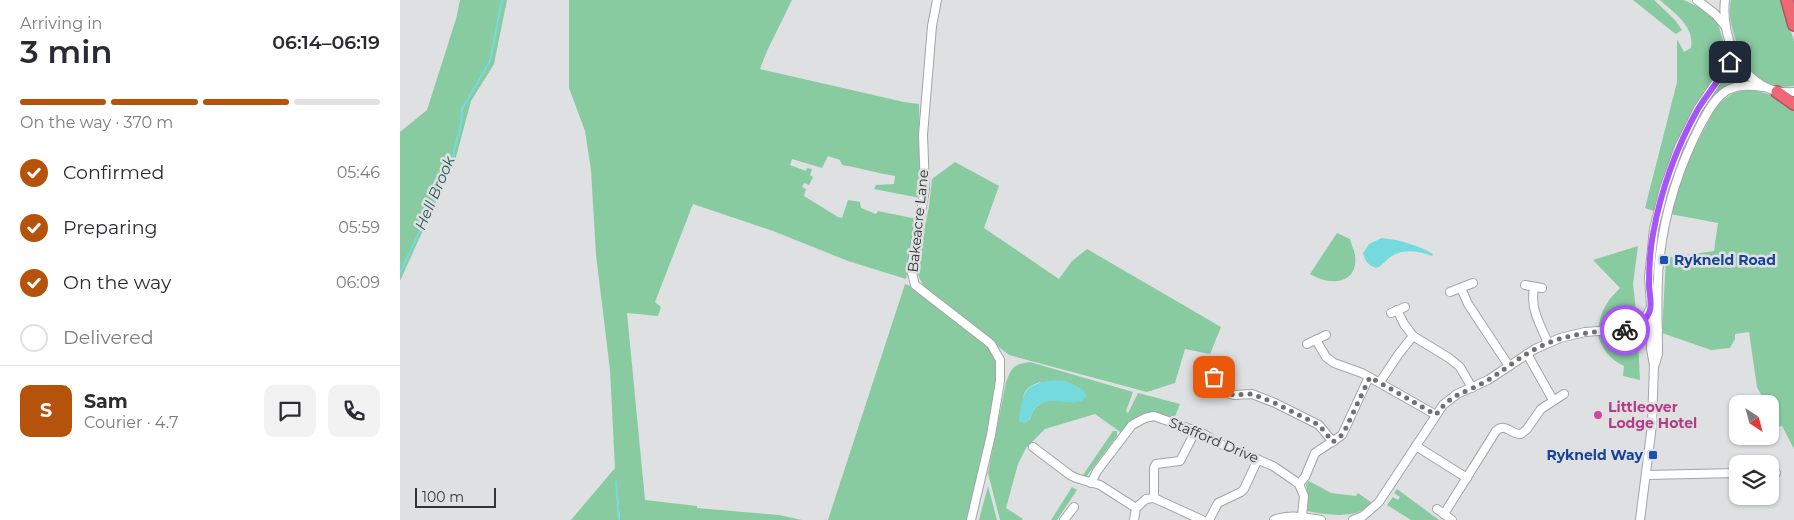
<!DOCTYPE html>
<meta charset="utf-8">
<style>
:root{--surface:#fff;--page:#f2f2f3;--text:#2b2b33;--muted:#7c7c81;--line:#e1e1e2;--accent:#b45309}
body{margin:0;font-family:Montserrat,sans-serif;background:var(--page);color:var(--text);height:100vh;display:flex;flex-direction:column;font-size:19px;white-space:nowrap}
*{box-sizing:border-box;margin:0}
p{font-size:16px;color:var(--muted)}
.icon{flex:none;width:28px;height:28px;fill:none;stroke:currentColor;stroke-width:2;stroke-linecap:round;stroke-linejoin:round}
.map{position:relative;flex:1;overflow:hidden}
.panel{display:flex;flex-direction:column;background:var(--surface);width:400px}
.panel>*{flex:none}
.needle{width:32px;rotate:144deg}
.tools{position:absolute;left:1329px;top:395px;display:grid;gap:10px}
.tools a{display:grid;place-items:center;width:50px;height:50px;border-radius:10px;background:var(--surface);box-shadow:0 1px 4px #0004;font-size:25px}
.scale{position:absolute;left:15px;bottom:12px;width:81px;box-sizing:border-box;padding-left:5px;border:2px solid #343435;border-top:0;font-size:14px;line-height:18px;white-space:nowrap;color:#343435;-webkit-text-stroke:4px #dfe0e2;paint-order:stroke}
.pin{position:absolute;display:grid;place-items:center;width:42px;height:42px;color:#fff;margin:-21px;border-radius:10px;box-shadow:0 2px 8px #0006}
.courier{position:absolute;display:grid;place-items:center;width:50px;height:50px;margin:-25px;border:4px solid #a855f7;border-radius:50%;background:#fff;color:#222;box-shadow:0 1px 6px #0007}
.summary em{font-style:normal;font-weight:600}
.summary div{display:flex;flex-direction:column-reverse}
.summary{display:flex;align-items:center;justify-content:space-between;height:85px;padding:0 20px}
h1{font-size:32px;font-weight:600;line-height:38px}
.bar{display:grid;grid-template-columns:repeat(4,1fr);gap:8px 5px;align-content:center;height:60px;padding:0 20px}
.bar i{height:6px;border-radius:4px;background:var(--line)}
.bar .current{background:var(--accent)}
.bar p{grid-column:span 4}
.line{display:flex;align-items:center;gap:12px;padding:0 20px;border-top:1px solid var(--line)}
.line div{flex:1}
.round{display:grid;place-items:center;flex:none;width:52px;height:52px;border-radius:10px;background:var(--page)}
ol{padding:0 20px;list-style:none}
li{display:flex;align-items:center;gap:15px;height:55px}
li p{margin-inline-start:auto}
li .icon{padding:5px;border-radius:50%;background:var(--accent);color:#fff;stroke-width:4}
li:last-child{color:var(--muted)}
li i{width:28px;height:28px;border:2px solid var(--line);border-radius:50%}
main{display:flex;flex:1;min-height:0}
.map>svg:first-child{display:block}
.green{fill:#88cba1;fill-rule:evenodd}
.water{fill:#75dadd}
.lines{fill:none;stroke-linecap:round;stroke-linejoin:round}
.stream{stroke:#75dadd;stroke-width:2}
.minor-casing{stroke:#a3a4a6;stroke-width:10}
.highway-casing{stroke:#ae565f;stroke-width:14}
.minor{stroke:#fff;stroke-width:8}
.highway{stroke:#ef6876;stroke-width:11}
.done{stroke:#707072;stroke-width:5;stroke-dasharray:0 9}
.route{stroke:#a855f7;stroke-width:6}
.transit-dot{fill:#1a4fb4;stroke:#dfe0e2;stroke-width:2}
.hotel-dot{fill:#d1479c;stroke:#dfe0e2;stroke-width:2}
.labels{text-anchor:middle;stroke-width:5;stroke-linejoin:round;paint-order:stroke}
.street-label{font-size:14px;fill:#343435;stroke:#dfe0e2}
.transit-label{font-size:14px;font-weight:bold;fill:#164399;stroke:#dfe0e2;text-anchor:start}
.hotel-label{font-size:14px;font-weight:bold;fill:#b23c85;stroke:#dfe0e2;text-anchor:start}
.water-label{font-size:15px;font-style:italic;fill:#2a5859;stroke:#dfe0e2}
</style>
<main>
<section class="panel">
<div class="summary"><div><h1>3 min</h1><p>Arriving in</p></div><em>06:14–06:19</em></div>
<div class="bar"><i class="current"></i><i class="current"></i><i class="current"></i><i></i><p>On the way · 370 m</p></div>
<ol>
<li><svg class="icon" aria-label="check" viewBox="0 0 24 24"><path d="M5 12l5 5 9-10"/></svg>Confirmed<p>05:46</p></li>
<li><svg class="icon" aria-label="check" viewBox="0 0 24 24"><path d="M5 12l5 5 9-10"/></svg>Preparing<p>05:59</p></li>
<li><svg class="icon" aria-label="check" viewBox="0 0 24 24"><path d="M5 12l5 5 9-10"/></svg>On the way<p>06:09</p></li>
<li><i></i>Delivered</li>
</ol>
<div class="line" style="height:90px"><b class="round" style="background:var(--accent);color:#fff">S</b><div><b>Sam</b><p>Courier · 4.7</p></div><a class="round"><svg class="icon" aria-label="chat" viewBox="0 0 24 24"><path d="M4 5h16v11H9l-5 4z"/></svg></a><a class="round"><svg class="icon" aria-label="phone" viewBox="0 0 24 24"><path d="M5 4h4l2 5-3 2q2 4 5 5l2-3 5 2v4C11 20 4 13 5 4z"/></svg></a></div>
</section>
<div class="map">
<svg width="1394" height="520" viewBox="0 0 1394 520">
<rect width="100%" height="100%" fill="#dfe0e2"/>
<g class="green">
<path d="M60,0H107L94,64L71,101L56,157L0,281V132L27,110L56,19Z"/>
<path d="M169,0H392L367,51L360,69L504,102L519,104L520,198L474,189L476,185L494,184L495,176C477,173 460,168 442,165L440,160L428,156L422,168L392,159L390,165L406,171L407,168L412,169L410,175L413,177L409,185L404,183L402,187L406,189L404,196L438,217L442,218L448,200L460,202L461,208L476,214L478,211L517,219L506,279L448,261L373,231L293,204L255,302L261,307L258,316L227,313L245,500L297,506V508L379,515L402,520H220L216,478L218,520H171L215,468L210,370L196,255L191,170L185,131L169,88Z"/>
<path d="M1233,0H1254L1275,20L1282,30L1276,34L1273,32Z"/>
<path d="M1260,0H1284L1306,11L1318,24L1326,50L1325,61L1296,107L1281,133L1266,172L1254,211L1245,208L1277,82V39L1284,52L1291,48C1295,26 1274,13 1260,0Z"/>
<path d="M1331,0H1381L1394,41V86C1359,91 1344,68 1335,38C1331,25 1328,14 1331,0Z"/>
<path d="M1334,61L1350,81L1316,95L1265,209H1262C1266,177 1291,127 1308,100C1317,87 1326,75 1334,61Z"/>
<path d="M1350,89L1378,97L1394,109V449L1382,426L1377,427L1370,413V404H1366L1357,387L1349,332L1335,334V339L1330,348L1311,350L1262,333L1266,258L1314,251L1318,223L1270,214L1289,158L1317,105L1333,93Z"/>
<path d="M555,162L599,186L584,228L659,279L672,261L687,249L821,327L810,354L785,349L775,383L747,392L609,355L532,295C523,286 517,278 517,265L529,206L532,179Z"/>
<path d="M937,233L950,239C951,244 954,249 955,255C959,285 929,286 910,274Z"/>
<path d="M1238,246L1233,284L1237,319L1231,323L1199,326C1201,309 1208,300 1220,288L1193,260Z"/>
<path d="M505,284L521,290L591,344L601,366L571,520H428Z"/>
<path d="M1198,336H1232L1238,339L1240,380L1223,376L1224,366C1210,360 1203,350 1198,336Z"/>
<path d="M630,362L733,392L726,411L728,413L738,393L780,404L774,419C746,412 742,410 723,434L695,414L645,429L626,448L618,464L606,508L623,519L622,520H600L588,473L606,382C612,367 614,364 630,362ZM640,382L656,399C640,402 634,405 629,421C622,403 617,390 640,382Z"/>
<path d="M713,431H717V436L686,477L683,475Z"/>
<path d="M909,481L931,493L956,496L958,493L972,503C957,520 928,515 907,511L908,496L906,484Z"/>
<path d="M588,486L597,520H579Z"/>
<path d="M672,487L677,490L657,520H651Z"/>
<path d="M997,489L1039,520H1011L987,505L993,497L998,500L1000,497L994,493Z"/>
</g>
<g class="water">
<path d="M982,238C1000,240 1018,245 1033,254L1032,256C1018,251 1002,248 989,258C984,262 982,266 976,268C968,265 965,261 963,253L969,244Z"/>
<path d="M655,380L666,381L684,390L686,397C676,409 658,397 645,402C629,407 634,418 624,424L619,421C623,392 623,384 655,380Z"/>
</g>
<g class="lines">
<g class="stream">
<path d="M0,273L50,167L61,124L62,109L90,61L102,0"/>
<path d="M216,482L219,520"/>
</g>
<g class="minor-casing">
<g id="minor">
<path d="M537,0L532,26L523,135L525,189L511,269L515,285L591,344L600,360V381L591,435L571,520"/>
<path d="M1297,0L1315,14L1326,27"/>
<path d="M1325,0C1320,41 1346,97 1394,92"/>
<path d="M1125,285L1142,288"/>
<path d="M1061,288L1068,304L1109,366"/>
<path d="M1134,288C1130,309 1140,324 1148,343"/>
<path d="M1050,292L1073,283"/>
<path d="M997,310L1004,324L1013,336L1049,358L1060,367L1072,388"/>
<path d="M991,313L1005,307"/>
<path d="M1235,328L1245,319L1250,309"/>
<path d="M916,340L926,357L934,363L962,373L1036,415"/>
<path d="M907,344L926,335"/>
<path d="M1127,354L1153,400"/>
<path d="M1255,364L1258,354C1258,324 1256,293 1259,263C1264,214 1278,168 1301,124C1308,112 1314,99 1326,91C1337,84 1351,85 1363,87"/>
<path d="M814,377L819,388L824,392L834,395L852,394L875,403L919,425L933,442"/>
<path d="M805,380L822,375"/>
<path d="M980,382L998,355L1013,336"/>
<path d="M1016,446L1067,478"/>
<path d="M633,447L670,475L676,478L700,485L736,508"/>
<path d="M1370,473H1376"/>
<path d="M1246,475L1338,473"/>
<path d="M691,483L697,471L732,425L745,418L754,416L804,434L818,443L873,466L895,481L899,484L904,496L902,516"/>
<path d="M899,484L905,477L915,453L942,435L969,377"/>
<path d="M754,498V468L756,464L780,461L796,430"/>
<path d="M1037,509L1052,520"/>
<path d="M1044,514L1096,431C1106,422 1111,435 1121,434L1127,429L1141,409L1164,394"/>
<path d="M664,520L674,507"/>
<path d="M734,520L736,508L746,499L754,498L802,520"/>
<path d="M809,520L818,503L841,492L844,489L858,459"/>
<path d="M874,520C889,514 905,517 921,520"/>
<path d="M953,520L963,516L979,502L1043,405L1057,394L1088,380L1135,349L1160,338L1185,332L1252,327L1258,330"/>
<path d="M1240,520L1252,425L1254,365L1251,349L1252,318L1249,278L1254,229L1264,189L1279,147L1298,109L1328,65L1333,49"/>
</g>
</g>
<g class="highway-casing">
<g id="highway">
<path d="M1387,0L1394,25"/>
<path d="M1377,92L1394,104"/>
</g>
</g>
<use href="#minor" class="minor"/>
<use href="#highway" class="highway"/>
</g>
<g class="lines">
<path class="done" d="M814,377L819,388L824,392L834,395L852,394L875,403L919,425L933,442L942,435L945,430L970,377L1036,415C1050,394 1063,394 1083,383C1099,374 1113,362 1128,353C1158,335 1190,331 1225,330"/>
<path class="route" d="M1225,330C1235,329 1247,321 1250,310C1252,302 1249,292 1249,284C1249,267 1250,250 1253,234C1261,190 1276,148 1298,109C1308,93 1321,78 1330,62"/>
</g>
<g class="transit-dot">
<rect x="1259" y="255" width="10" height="10" rx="2.5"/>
<rect x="1248" y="450" width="10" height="10" rx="2.5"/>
</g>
<circle class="hotel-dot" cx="1198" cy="415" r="5"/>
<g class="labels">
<g class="street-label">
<text transform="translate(518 221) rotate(-84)" y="5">Bakeacre Lane</text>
<text transform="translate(814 440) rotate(23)" y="5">Stafford Drive</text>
</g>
<g class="transit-label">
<text x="1274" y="265">Rykneld Road</text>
<text x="1243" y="460" text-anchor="end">Rykneld Way</text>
</g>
<g class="hotel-label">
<text x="1208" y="412">Littleover<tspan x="1208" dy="16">Lodge Hotel</tspan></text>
</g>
<g class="water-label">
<text transform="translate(35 193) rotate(-67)" y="5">Hell Brook</text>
</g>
</g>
</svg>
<div class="tools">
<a><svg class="needle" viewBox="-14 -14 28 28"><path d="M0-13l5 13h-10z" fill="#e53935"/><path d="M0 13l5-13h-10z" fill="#7c7c81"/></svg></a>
<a><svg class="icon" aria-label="layers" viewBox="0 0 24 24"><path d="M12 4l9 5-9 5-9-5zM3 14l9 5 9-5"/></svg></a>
</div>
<div class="scale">100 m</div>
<div class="pin" style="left:814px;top:377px;background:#ea580c"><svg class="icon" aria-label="bag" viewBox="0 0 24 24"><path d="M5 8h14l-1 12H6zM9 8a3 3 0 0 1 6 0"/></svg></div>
<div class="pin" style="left:1330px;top:62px;background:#1f2937"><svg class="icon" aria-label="home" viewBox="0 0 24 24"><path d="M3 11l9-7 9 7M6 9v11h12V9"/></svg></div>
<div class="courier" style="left:1225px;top:330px"><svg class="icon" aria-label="bike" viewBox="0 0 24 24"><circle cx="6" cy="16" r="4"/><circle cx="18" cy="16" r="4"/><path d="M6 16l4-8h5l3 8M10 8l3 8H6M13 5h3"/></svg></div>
</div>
</main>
